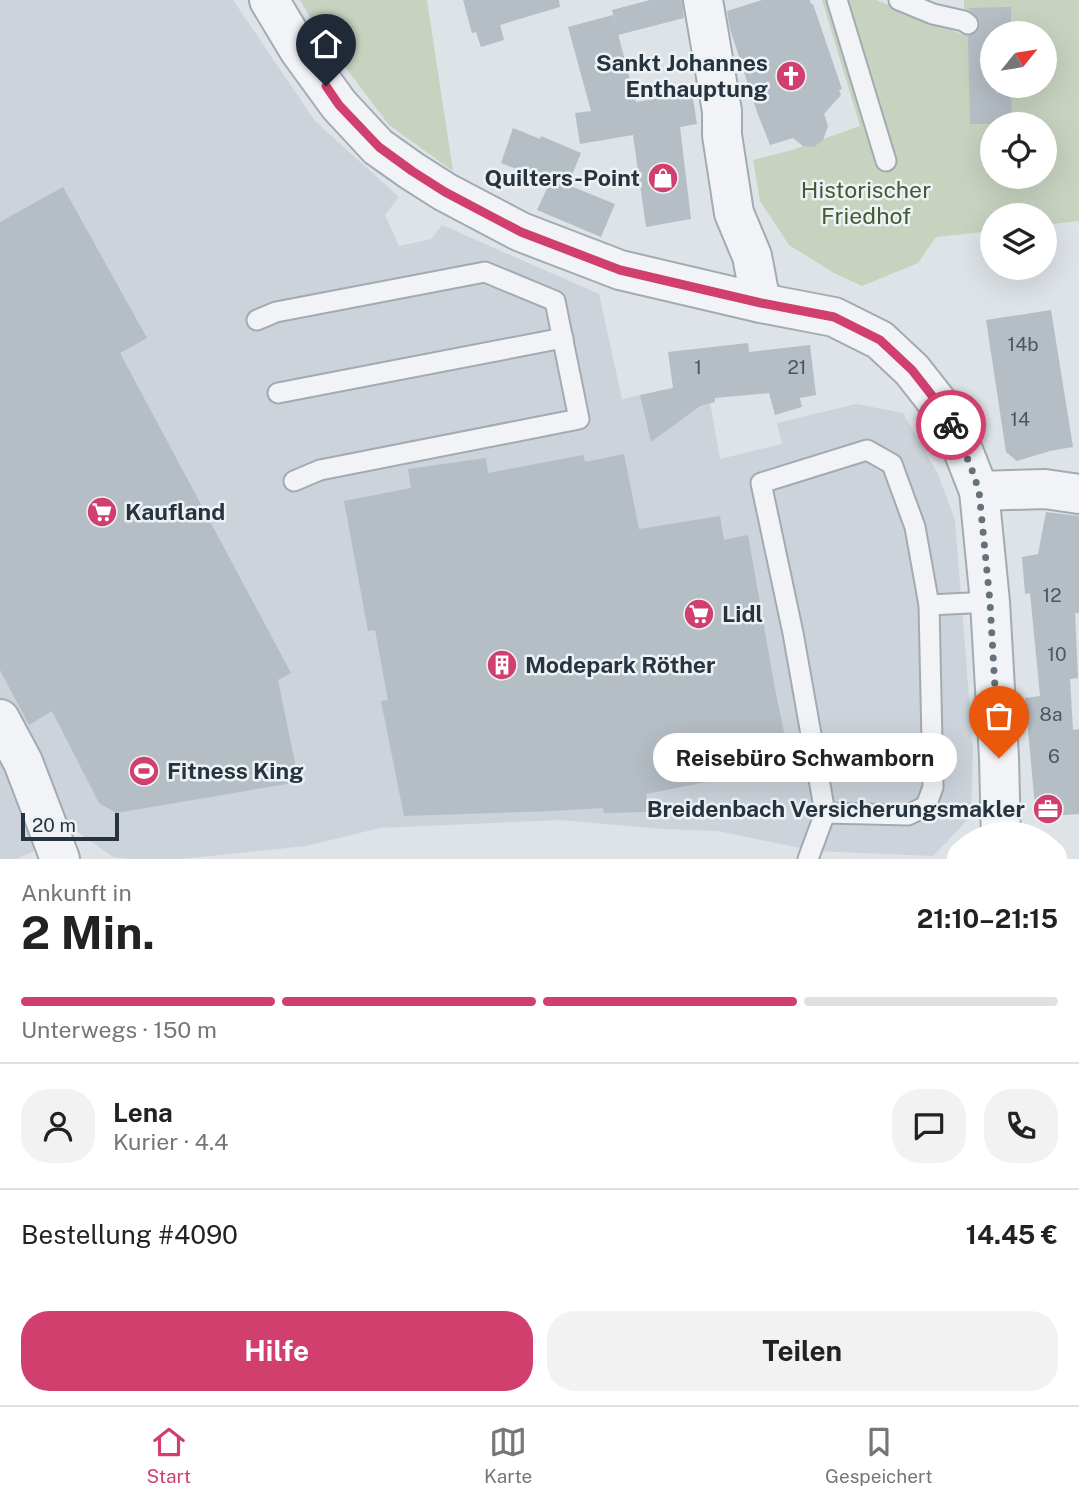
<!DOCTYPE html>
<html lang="de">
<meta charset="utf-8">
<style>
:root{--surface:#fff;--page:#f2f2f2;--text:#222;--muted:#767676;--line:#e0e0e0;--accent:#d03f6d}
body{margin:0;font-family:"Public Sans",sans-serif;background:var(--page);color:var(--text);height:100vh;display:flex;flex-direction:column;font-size:26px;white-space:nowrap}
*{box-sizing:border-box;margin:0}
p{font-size:23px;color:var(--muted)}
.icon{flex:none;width:38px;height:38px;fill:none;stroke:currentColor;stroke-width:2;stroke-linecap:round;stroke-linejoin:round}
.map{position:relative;height:859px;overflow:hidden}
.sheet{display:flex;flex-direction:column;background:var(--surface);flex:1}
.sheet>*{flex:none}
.needle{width:46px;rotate:60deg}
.controls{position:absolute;left:980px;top:21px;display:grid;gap:14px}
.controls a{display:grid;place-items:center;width:77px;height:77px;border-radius:50%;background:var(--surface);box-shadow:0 7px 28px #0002;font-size:35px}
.scale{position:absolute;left:21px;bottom:18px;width:98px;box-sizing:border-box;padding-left:7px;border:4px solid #27343f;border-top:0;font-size:19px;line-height:24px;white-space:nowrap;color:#27343f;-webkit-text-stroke:5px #edf2f5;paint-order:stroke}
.pin{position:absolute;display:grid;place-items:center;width:60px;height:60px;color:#fff;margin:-72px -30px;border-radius:50% 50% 50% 0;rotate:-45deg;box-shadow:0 0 7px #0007}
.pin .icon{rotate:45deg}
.courier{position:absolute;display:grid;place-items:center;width:70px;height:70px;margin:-35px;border:5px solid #d03f6d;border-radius:50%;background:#fff;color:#222;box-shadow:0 2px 9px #0007}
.bubble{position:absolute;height:49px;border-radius:24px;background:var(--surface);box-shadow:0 7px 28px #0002;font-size:23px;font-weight:700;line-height:49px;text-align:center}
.overview em{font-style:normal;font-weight:700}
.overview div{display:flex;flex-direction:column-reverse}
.overview{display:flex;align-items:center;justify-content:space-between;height:119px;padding:0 21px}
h1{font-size:46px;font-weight:700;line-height:52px}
.bar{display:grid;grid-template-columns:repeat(4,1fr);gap:10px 7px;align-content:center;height:84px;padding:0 21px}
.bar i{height:9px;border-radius:5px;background:var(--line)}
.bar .selected{background:var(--accent)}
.bar p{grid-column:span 4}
.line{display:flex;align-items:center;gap:18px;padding:0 21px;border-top:2px solid var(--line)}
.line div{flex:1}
.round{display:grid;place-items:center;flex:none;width:74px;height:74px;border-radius:28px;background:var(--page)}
.button{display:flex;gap:14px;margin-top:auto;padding:14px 21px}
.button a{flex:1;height:80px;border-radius:28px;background:var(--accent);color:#fff;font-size:28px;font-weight:700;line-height:80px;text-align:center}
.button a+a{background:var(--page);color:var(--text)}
.tabs{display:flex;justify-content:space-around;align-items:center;height:98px;border-top:2px solid var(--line);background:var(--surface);font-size:19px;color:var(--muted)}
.tabs a{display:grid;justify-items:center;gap:4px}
.tabs .selected{color:var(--accent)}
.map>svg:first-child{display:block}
.built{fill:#ccd3da}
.green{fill:#c7d2bf;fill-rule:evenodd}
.building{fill:#b5bdc5}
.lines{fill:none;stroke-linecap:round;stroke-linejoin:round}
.service-casing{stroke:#a3abb2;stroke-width:23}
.minor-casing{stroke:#a3abb2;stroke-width:42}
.tertiary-casing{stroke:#a3abb2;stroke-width:42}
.service{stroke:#f1f3f6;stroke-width:19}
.minor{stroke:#f1f3f6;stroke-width:38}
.tertiary{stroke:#f1f3f6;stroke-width:38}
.secondary{stroke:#fff;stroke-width:38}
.done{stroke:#67717a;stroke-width:7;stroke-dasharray:0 12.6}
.route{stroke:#d03f6d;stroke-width:9}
.labels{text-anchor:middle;stroke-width:5;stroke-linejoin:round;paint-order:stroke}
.number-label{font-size:19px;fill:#4a5660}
.poi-label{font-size:23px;font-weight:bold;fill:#27343f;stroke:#edf2f5;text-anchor:start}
.park-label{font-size:23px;fill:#425b34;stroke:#edf2f5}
</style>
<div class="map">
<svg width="1079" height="859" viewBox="0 0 1079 859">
<rect width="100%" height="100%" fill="#dee3e8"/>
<path class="built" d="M0,0H233L315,121L399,197L385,215L399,246L431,239L442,225L599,294L622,399L673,388L707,385L720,459L782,444L777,423L856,404L903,413L938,474L955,520L973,748L971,816L933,856L815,851L717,831L662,829L561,820L380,828L306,846L182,859H128L113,857L76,831L17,859H0Z"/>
<g class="green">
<path d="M300,0H427L453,171L389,125L321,35Z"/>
<path d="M822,0H876L964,35V0H1079V221L1045,225V215H992V231L936,237L918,263L862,286L834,273L789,245L760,201L753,160L792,150L860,126ZM992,33H1045V86H992ZM992,124H1045V177H992Z"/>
</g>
<g class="building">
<path d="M463,0H559L560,7L500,25L504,40L481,47L476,32L472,33Z"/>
<path d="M650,0H682L684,18L618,35L612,10Z"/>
<path d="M762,0H810L811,4H813L842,89L839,90L841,95L824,114L828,126L823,140L814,147L803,146L793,138L770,145L757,112L730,29L727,11Z"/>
<path d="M1011,7V33H992V86H1011L1012,124H970L968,36L977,32L980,25L979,19L968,8Z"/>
<path d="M613,15L636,102L692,92L697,124L680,127L691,219L646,227L633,135L580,144L575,113L591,111L568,27Z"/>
<path d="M513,128L540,139L541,136L581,153L568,185L615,204L601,237L537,210L550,182L501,163Z"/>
<path d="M63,187L147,338L120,353L291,673L278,680L299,782L116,813L99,803L52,711L29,725L0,670V222Z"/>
<path d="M1051,310L1073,447L1050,451L1017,461L1006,452L986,320Z"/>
<path d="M748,343L749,352L810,345L816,395L800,398L802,407L775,415L769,393L715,398V402L700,406L651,442L640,395L673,388L668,352Z"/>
<path d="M624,454L639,529L720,516L724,540L748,535L775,689L791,765L646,794L649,812L604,813L603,808L553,811L404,816L381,701L388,700L375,630L368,631L344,501L411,488L408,469L486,458L488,473L583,455L585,462Z"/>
<path d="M1046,512L1079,516V613H1075L1078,678L1070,679L1073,730L1079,729V814L1036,817L1025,698L1040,696L1030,593L1025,594L1022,557L1038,554Z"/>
</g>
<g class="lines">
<g class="service-casing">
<g id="service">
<path d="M837,0L886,161"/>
<path d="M899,0L933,14L964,21L968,24"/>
<path d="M257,320L276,312L485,272L555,301L579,419L320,470L294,481"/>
<path d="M278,393L563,338"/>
<path d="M867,450L892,464L915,527L929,605L933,787L926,806L908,815L825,813L793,633L761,483Z"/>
<path d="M929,605L990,602"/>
<path d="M808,859L825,813"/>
</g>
</g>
<g class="minor-casing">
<g id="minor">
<path d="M703,0L722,111V135L734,213L752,256L761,303"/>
<path d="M979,491L1045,489L1079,494"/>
<path d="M0,719L23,762L60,859"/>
</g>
</g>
<g class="tertiary-casing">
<path id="tertiary" d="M269,0L299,50L339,105L378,147L412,171L445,192L521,232L620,270L761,303L834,317L880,340L912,370L941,407L957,435L979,491L990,602L999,758L1001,840"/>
</g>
<use href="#service" class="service"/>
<use href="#minor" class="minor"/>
<use href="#tertiary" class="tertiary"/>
<path class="secondary" d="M966,859C991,835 1024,834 1048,859"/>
</g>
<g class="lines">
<path class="done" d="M951,425L970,464L979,491L990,602L999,758"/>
<path class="route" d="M326,86L339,105L379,147L412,171L445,192L521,232L620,270L761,303L834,317L880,340L912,370L941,407L951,425"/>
</g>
<defs>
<g id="church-disc" transform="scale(1.575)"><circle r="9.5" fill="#d03f6d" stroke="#edf2f5"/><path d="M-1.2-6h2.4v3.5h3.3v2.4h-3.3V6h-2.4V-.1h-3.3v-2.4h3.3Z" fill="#fff"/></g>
<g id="shop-disc" transform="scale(1.575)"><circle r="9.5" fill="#d03f6d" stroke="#edf2f5"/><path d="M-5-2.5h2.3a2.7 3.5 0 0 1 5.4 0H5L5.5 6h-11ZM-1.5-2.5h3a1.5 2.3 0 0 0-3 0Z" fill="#fff"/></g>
<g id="supermarket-disc" transform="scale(1.575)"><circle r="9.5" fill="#d03f6d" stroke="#edf2f5"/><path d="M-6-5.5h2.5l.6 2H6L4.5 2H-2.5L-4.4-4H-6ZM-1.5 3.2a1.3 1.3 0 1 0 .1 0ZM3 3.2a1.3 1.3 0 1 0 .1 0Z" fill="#fff"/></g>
<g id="building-disc" transform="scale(1.575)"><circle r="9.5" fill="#d03f6d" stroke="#edf2f5"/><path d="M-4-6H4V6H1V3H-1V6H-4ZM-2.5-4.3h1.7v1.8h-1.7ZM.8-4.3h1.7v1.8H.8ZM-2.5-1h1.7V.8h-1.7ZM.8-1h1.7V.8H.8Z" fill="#fff"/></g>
<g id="stadium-disc" transform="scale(1.575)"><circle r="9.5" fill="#d03f6d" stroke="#edf2f5"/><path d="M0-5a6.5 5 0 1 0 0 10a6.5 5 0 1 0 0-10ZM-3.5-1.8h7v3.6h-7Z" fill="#fff"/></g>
<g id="office-disc" transform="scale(1.575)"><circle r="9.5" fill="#d03f6d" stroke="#edf2f5"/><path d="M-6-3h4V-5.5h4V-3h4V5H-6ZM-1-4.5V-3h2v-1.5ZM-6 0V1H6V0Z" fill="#fff"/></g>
</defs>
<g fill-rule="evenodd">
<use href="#church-disc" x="791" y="76"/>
<use href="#shop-disc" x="663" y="178"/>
<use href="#supermarket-disc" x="102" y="512"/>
<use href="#supermarket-disc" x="699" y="614"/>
<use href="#building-disc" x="502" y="665"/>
<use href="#stadium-disc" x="144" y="771"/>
<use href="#office-disc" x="1048" y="809"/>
</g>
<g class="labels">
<g class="number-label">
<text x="1023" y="351">14b</text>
<text x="698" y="374">1</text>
<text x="797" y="374">21</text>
<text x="1020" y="426">14</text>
<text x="1052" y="602">12</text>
<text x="1057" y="661">10</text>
<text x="1051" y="721">8a</text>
<text x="1054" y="763">6</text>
</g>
<g class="poi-label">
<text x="768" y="71" text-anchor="end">Sankt Johannes<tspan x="768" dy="26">Enthauptung</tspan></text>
<text x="640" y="186" text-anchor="end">Quilters-Point</text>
<text x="125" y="520">Kaufland</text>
<text x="722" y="622">Lidl</text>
<text x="525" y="673">Modepark Röther</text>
<text x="167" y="779">Fitness King</text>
<text x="1025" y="817" text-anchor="end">Breidenbach Versicherungsmakler</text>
</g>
<g class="park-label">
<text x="866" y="198">Historischer<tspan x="866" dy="26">Friedhof</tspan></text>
</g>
</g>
</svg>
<div class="controls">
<a><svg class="needle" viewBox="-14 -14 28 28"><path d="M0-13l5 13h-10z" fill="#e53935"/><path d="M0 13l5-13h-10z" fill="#767676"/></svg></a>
<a><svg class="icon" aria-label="locate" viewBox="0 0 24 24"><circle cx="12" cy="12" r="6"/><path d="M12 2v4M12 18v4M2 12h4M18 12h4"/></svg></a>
<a><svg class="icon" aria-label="layers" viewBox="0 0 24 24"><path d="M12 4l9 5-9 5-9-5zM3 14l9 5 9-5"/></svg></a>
</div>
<div class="scale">20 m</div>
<div class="pin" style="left:999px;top:758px;background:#ea580c"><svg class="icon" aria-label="bag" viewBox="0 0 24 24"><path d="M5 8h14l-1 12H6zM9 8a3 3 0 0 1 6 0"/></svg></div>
<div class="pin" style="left:326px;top:86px;background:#1f2937"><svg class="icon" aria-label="home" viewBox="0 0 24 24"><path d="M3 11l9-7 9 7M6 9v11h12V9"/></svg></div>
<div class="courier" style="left:951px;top:425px"><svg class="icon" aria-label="bike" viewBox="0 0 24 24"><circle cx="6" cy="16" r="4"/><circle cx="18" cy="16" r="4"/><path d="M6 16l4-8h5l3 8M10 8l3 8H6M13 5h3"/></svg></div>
<div class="bubble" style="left:653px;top:733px;width:304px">Reisebüro Schwamborn</div>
</div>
<section class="sheet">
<div class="overview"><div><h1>2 Min.</h1><p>Ankunft in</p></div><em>21:10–21:15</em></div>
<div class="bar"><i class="selected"></i><i class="selected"></i><i class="selected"></i><i></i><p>Unterwegs · 150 m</p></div>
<div class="line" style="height:126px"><a class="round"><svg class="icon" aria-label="person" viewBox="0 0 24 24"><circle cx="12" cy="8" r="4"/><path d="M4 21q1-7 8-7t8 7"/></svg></a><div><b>Lena</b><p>Kurier · 4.4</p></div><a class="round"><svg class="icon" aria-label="chat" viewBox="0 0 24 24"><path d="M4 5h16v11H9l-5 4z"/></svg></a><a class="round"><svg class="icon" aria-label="phone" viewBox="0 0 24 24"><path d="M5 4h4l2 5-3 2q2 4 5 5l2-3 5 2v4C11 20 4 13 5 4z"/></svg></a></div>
<div class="line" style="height:91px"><div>Bestellung #4090</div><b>14.45 €</b></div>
<div class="button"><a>Hilfe</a><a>Teilen</a></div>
</section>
<nav class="tabs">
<a class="selected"><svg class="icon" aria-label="home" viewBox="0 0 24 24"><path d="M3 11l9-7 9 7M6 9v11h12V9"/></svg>Start</a>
<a><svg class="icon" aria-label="map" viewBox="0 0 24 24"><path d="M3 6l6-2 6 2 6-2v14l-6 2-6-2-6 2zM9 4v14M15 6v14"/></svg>Karte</a>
<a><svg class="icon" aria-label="saved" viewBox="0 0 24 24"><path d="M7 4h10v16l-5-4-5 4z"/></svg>Gespeichert</a>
</nav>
